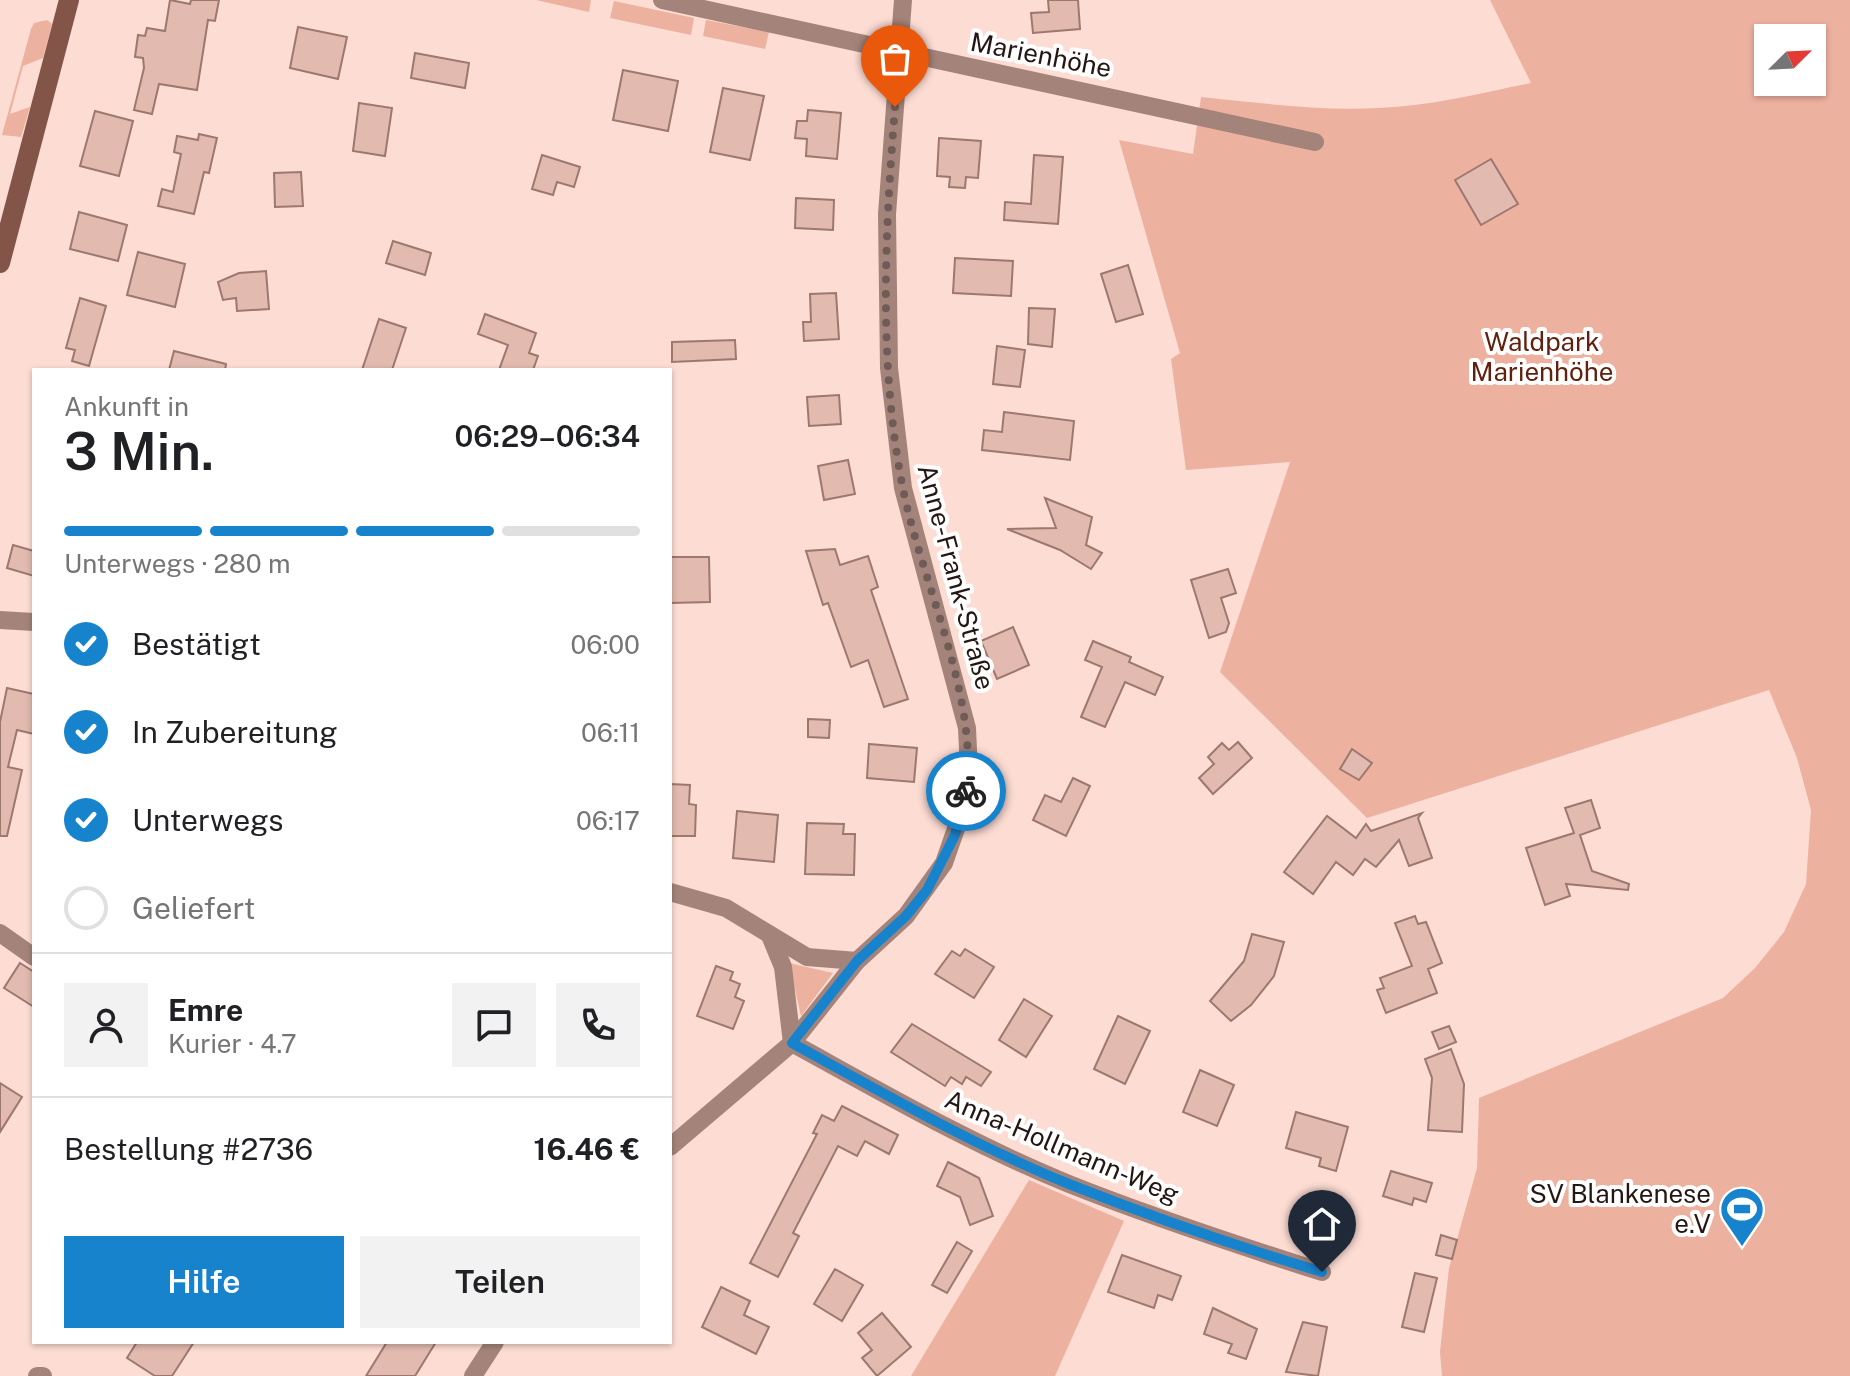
<!DOCTYPE html>
<html lang="de">
<meta charset="utf-8">
<style>
:root{--surface:#fff;--page:#f2f2f2;--text:#202124;--muted:#757577;--line:#e0e0e0;--accent:#1883cd}
body{margin:0;font-family:"Public Sans",sans-serif;background:var(--page);color:var(--text);height:100vh;display:flex;flex-direction:column;font-size:30px;white-space:nowrap}
*{box-sizing:border-box;margin:0}
p{font-size:26px;color:var(--muted)}
.icon{flex:none;width:44px;height:44px;fill:none;stroke:currentColor;stroke-width:2;stroke-linecap:round;stroke-linejoin:round}
.map{position:relative;flex:1;overflow:hidden}
.details{position:absolute;left:32px;top:368px;width:640px;height:976px;display:flex;flex-direction:column;background:var(--surface);border-radius:0px;box-shadow:0 2px 6px #0004}
.details>*{flex:none}
.needle{width:52px;rotate:66deg}
.controls{position:absolute;left:1754px;top:24px;display:grid;gap:16px}
.controls a{display:grid;place-items:center;width:72px;height:72px;border-radius:0px;background:var(--surface);box-shadow:0 2px 6px #0004;font-size:40px}
.pin{position:absolute;display:grid;place-items:center;width:68px;height:68px;color:#fff;margin:-82px -34px;border-radius:50% 50% 50% 0;rotate:-45deg;box-shadow:0 0 8px #0007}
.pin .icon{rotate:45deg}
.courier{position:absolute;display:grid;place-items:center;width:80px;height:80px;margin:-40px;border:6px solid #1883cd;border-radius:50%;background:#fff;color:#222;box-shadow:0 2px 10px #0007}
.headline em{font-style:normal;font-weight:600}
.headline div{display:flex;flex-direction:column-reverse}
.headline{display:flex;align-items:center;justify-content:space-between;height:136px;padding:0 32px}
h1{font-size:52px;font-weight:600;line-height:60px}
.bar{display:grid;grid-template-columns:repeat(4,1fr);gap:12px 8px;align-content:center;height:96px;padding:0 32px}
.bar i{height:10px;border-radius:6px;background:var(--line)}
.bar .current{background:var(--accent)}
.bar p{grid-column:span 4}
.line{display:flex;align-items:center;gap:20px;padding:0 32px;border-top:2px solid var(--line)}
.line div{flex:1}
.round{display:grid;place-items:center;flex:none;width:84px;height:84px;border-radius:0px;background:var(--page)}
ol{padding:0 32px;list-style:none}
li{display:flex;align-items:center;gap:24px;height:88px}
li p{margin-inline-start:auto}
li .icon{padding:8px;border-radius:50%;background:var(--accent);color:#fff;stroke-width:4}
li:last-child{color:var(--muted)}
li i{width:44px;height:44px;border:4px solid var(--line);border-radius:50%}
.cta{display:flex;gap:16px;margin-top:auto;padding:16px 32px}
.cta a{flex:1;height:92px;border-radius:0px;background:var(--accent);color:#fff;font-size:32px;font-weight:600;line-height:92px;text-align:center}
.cta a+a{background:var(--page);color:var(--text)}
.map>svg:first-child{display:block}
.green{fill:#edb1a0;fill-rule:evenodd}
.building{fill:#e2baaf;stroke:#9c786e;stroke-width:2}
.lines{fill:none;stroke-linecap:round;stroke-linejoin:round}
.minor{stroke:#a4847a;stroke-width:18}
.secondary{stroke:#835549;stroke-width:20}
.done{stroke:#705c56;stroke-width:8;stroke-dasharray:0 14.4}
.route{stroke:#1883cd;stroke-width:10}
.labels{text-anchor:middle;stroke-width:8;stroke-linejoin:round;paint-order:stroke}
.street-label{font-size:26px;fill:#241713;stroke:#fff}
.park-label{font-size:26px;fill:#62210e;stroke:#fff}
.poi-label{font-size:26px;fill:#241713;stroke:#fff;text-anchor:end}
</style>
<div class="map">
<svg width="1850" height="1376" viewBox="0 0 1850 1376">
<rect width="100%" height="100%" fill="#fddcd3"/>
<g class="green">
<path d="M536,0H591L589,12Z"/>
<path d="M1490,0H1850V1376H1442L1440,1352L1449,1268L1477,1168L1479,1098L1723,998L1755,968L1784,932L1806,884L1811,810L1797,758L1769,690L1367,818L1220,672L1290,462L1186,470L1171,359L1180,353L1119,140L1193,154L1201,97C1260,103 1319,111 1379,108C1431,106 1481,93 1531,83ZM1768,38H1812V82H1768Z"/>
<path d="M614,1L694,18L691,35L610,18Z"/>
<path d="M47,20L52,24L43,58L23,66L10,114L30,107L21,137L2,135L31,29L34,23Z"/>
<path d="M706,20L769,32L765,49L703,36Z"/>
<path d="M789,963L833,973L801,1016Z"/>
<path d="M1029,1180L1124,1221L1055,1376H911Z"/>
</g>
<g class="building">
<path d="M170,0L190,4L191,0H219L215,21L208,20L197,90L159,84L152,114L134,110L144,68L143,58L135,57L138,35L145,36L147,28L165,31Z"/>
<path d="M1048,0H1078L1080,29L1033,33L1031,13L1049,12Z"/>
<path d="M298,27L347,37L338,79L290,68Z"/>
<path d="M415,53L469,63L465,88L411,78Z"/>
<path d="M623,70L678,81L668,131L613,120Z"/>
<path d="M723,88L764,96L750,160L710,152Z"/>
<path d="M359,103L392,108L385,156L353,151Z"/>
<path d="M808,110L841,113L837,159L806,156L807,139L795,138L797,121H807Z"/>
<path d="M95,111L133,121L119,176L80,166Z"/>
<path d="M199,134L217,138L209,173L204,172L194,214L158,206L162,189L173,192L181,154L174,152L177,136L198,140Z"/>
<path d="M939,138L981,141L978,178L966,177L965,188L949,187L950,177L937,176Z"/>
<path d="M542,155L580,167L574,187L557,182L553,195L532,189Z"/>
<path d="M1034,155L1063,157L1058,224L1004,220L1005,202L1031,204Z"/>
<path d="M1491,159L1518,204L1481,225L1455,180Z"/>
<path d="M301,172L303,206L275,207L274,173Z"/>
<path d="M796,198L834,200L833,230L795,228Z"/>
<path d="M79,212L127,225L118,261L70,249Z"/>
<path d="M393,241L431,253L425,275L386,263Z"/>
<path d="M138,252L185,264L175,307L127,295Z"/>
<path d="M955,258L1013,261L1011,296L953,293Z"/>
<path d="M1128,265L1143,314L1116,322L1101,274Z"/>
<path d="M266,271L269,309L237,311L236,298L223,300L218,282L239,273Z"/>
<path d="M836,293L839,339L804,341L803,322H811L810,294Z"/>
<path d="M80,298L106,306L89,366L72,361L75,350L66,348Z"/>
<path d="M1029,308L1055,309L1052,347L1028,344Z"/>
<path d="M485,314L536,333L529,353L538,356L533,370H499L508,345L478,334Z"/>
<path d="M379,319L406,328L392,370H362Z"/>
<path d="M735,340L736,359L672,362V342Z"/>
<path d="M997,346L1025,350L1020,387L993,384Z"/>
<path d="M174,351L226,364L225,370H169Z"/>
<path d="M839,395L841,424L809,426L807,397Z"/>
<path d="M1004,412L1074,421L1070,460L982,450L984,430L1002,432Z"/>
<path d="M848,460L855,494L824,500L818,466Z"/>
<path d="M1045,498L1092,517L1086,545L1102,553L1091,569L1060,550L1007,529L1056,528Z"/>
<path d="M13,545L34,551V576L7,568Z"/>
<path d="M835,549L840,565L868,556L878,587L871,590L908,699L884,707L868,660L851,667L828,603L823,605L806,551Z"/>
<path d="M671,557H709L710,602L671,603Z"/>
<path d="M1228,569L1236,593L1221,598L1229,623L1226,632L1209,638L1191,580Z"/>
<path d="M1013,627L1029,665L997,679L981,641Z"/>
<path d="M1093,641L1131,657L1129,662L1163,677L1155,695L1125,682L1105,727L1081,717L1102,667L1085,660Z"/>
<path d="M7,688L34,694V734L17,730L8,767L22,770L7,836H0V722Z"/>
<path d="M808,719L830,720L829,738L808,737Z"/>
<path d="M1238,742L1252,758L1213,794L1199,778L1214,764L1208,757L1222,743L1229,750Z"/>
<path d="M869,744L917,748L914,782L867,778Z"/>
<path d="M1352,749L1372,763L1359,780L1340,769Z"/>
<path d="M1073,778L1090,786L1066,836L1033,820L1045,795L1061,802Z"/>
<path d="M670,784L690,785L689,804L696,805L695,836H670Z"/>
<path d="M1591,800L1600,828L1580,835L1592,871L1629,884L1628,890L1566,884L1570,896L1545,905L1526,848L1574,833L1565,808Z"/>
<path d="M737,811L778,815L774,862L733,858Z"/>
<path d="M1422,813L1418,818L1432,858L1409,866L1399,840L1376,867L1365,859L1353,875L1336,862L1313,894L1284,872L1327,816L1356,838L1366,824L1371,831Z"/>
<path d="M807,823L844,824L843,834H855L854,875L805,874Z"/>
<path d="M1415,916L1418,924L1426,922L1442,963L1428,969L1437,993L1386,1013L1377,990L1384,988L1380,978L1412,966L1395,923Z"/>
<path d="M1252,934L1284,942L1274,976L1251,1005L1231,1021L1210,1001L1244,961Z"/>
<path d="M965,949L994,967L974,998L935,974L952,951L960,956Z"/>
<path d="M20,963L34,972V1007L4,988Z"/>
<path d="M716,966L733,972L730,980L740,984L735,997L744,1001L733,1029L697,1016Z"/>
<path d="M1024,999L1052,1016L1026,1057L999,1040Z"/>
<path d="M1118,1016L1150,1031L1125,1084L1094,1069Z"/>
<path d="M912,1024L991,1072L981,1086L966,1077L962,1084L951,1077L945,1086L891,1052Z"/>
<path d="M1449,1026L1456,1042L1439,1049L1432,1032Z"/>
<path d="M1451,1049L1464,1084L1462,1132L1428,1130L1432,1078L1425,1059Z"/>
<path d="M1200,1070L1234,1085L1217,1126L1183,1112Z"/>
<path d="M0,1083L22,1097L0,1132Z"/>
<path d="M842,1106L898,1135L889,1154L865,1141L857,1156L838,1146L793,1233L799,1236L778,1277L750,1263L817,1134L813,1133L822,1115L834,1121Z"/>
<path d="M1296,1112L1348,1127L1336,1171L1319,1166L1321,1158L1286,1148Z"/>
<path d="M948,1162L979,1178L993,1216L970,1225L960,1197L937,1186Z"/>
<path d="M1391,1171L1432,1183L1426,1202L1414,1198L1412,1205L1383,1196Z"/>
<path d="M1441,1235L1457,1240L1452,1259L1436,1255Z"/>
<path d="M957,1242L972,1251L947,1293L932,1285Z"/>
<path d="M1122,1255L1181,1276L1172,1300L1158,1295L1154,1308L1108,1292Z"/>
<path d="M835,1269L863,1285L842,1321L814,1304Z"/>
<path d="M1415,1273L1437,1278L1424,1332L1402,1327Z"/>
<path d="M721,1287L750,1301L744,1315L769,1327L756,1354L702,1327Z"/>
<path d="M1213,1308L1257,1329L1246,1359L1228,1353L1232,1344L1204,1334Z"/>
<path d="M882,1313L911,1347L877,1376L862,1358L872,1350L858,1333Z"/>
<path d="M1303,1322L1327,1327L1318,1376L1286,1372Z"/>
<path d="M137,1342H194L172,1376H155L127,1358Z"/>
<path d="M387,1342H436L415,1376H366Z"/>
</g>
<g class="lines">
<g class="minor">
<path d="M662,0L1315,142"/>
<path d="M0,620L34,622"/>
<path d="M670,892L726,908L807,957L857,961"/>
<path d="M0,933L34,957"/>
<path d="M771,938L783,967L792,1043"/>
<path d="M792,1043C883,1093 973,1145 1069,1184C1152,1217 1237,1245 1322,1272"/>
<path d="M670,1147L792,1043L857,961L906,916L944,863L965,803L969,771L967,728L903,488L889,368L887,214L903,0"/>
<path d="M37,1376H43"/>
<path d="M473,1376L495,1342"/>
</g>
<path class="secondary" d="M0,263L69,0"/>
</g>
<g class="lines">
<path class="done" d="M895,107C885,233 878,363 903,489C922,583 979,698 966,791"/>
<path class="route" d="M966,791L955,835L927,890L906,916L857,961L792,1043C883,1093 973,1145 1069,1184C1152,1217 1236,1246 1322,1272"/>
</g>
<defs>
<g id="stadium-pin" transform="scale(2.3)"><path d="M0 17L-7.5 6A9.5 9.5 0 1 1 7.5 6Z" fill="#1883cd" stroke="#fff"/><path d="M0-5a6.5 5 0 1 0 0 10a6.5 5 0 1 0 0-10ZM-3.5-1.8h7v3.6h-7Z" fill="#fff"/></g>
</defs>
<g fill-rule="evenodd">
<use href="#stadium-pin" x="1742" y="1209"/>
</g>
<g class="labels">
<g class="street-label">
<text transform="translate(1041 55) rotate(11)" y="9">Marienhöhe</text>
<text transform="translate(956 577) rotate(75)" y="9">Anne-Frank-Straße</text>
<text transform="translate(1062 1147) rotate(23)" y="9">Anna-Hollmann-Weg</text>
</g>
<g class="park-label">
<text x="1542" y="351">Waldpark<tspan x="1542" dy="30">Marienhöhe</tspan></text>
</g>
<g class="poi-label">
<text x="1711" y="1203">SV Blankenese<tspan x="1711" dy="30">e.V</tspan></text>
</g>
</g>
</svg>
<div class="controls">
<a><svg class="needle" viewBox="-14 -14 28 28"><path d="M0-13l5 13h-10z" fill="#e53935"/><path d="M0 13l5-13h-10z" fill="#757577"/></svg></a>
</div>
<div class="pin" style="left:895px;top:107px;background:#ea580c"><svg class="icon" aria-label="bag" viewBox="0 0 24 24"><path d="M5 8h14l-1 12H6zM9 8a3 3 0 0 1 6 0"/></svg></div>
<div class="pin" style="left:1322px;top:1272px;background:#1f2937"><svg class="icon" aria-label="home" viewBox="0 0 24 24"><path d="M3 11l9-7 9 7M6 9v11h12V9"/></svg></div>
<div class="courier" style="left:966px;top:791px"><svg class="icon" aria-label="bike" viewBox="0 0 24 24"><circle cx="6" cy="16" r="4"/><circle cx="18" cy="16" r="4"/><path d="M6 16l4-8h5l3 8M10 8l3 8H6M13 5h3"/></svg></div>
<section class="details">
<div class="headline"><div><h1>3 Min.</h1><p>Ankunft in</p></div><em>06:29–06:34</em></div>
<div class="bar"><i class="current"></i><i class="current"></i><i class="current"></i><i></i><p>Unterwegs · 280 m</p></div>
<ol>
<li><svg class="icon" aria-label="check" viewBox="0 0 24 24"><path d="M5 12l5 5 9-10"/></svg>Bestätigt<p>06:00</p></li>
<li><svg class="icon" aria-label="check" viewBox="0 0 24 24"><path d="M5 12l5 5 9-10"/></svg>In Zubereitung<p>06:11</p></li>
<li><svg class="icon" aria-label="check" viewBox="0 0 24 24"><path d="M5 12l5 5 9-10"/></svg>Unterwegs<p>06:17</p></li>
<li><i></i>Geliefert</li>
</ol>
<div class="line" style="height:144px"><a class="round"><svg class="icon" aria-label="person" viewBox="0 0 24 24"><circle cx="12" cy="8" r="4"/><path d="M4 21q1-7 8-7t8 7"/></svg></a><div><b>Emre</b><p>Kurier · 4.7</p></div><a class="round"><svg class="icon" aria-label="chat" viewBox="0 0 24 24"><path d="M4 5h16v11H9l-5 4z"/></svg></a><a class="round"><svg class="icon" aria-label="phone" viewBox="0 0 24 24"><path d="M5 4h4l2 5-3 2q2 4 5 5l2-3 5 2v4C11 20 4 13 5 4z"/></svg></a></div>
<div class="line" style="height:104px"><div>Bestellung #2736</div><b>16.46 €</b></div>
<div class="cta"><a>Hilfe</a><a>Teilen</a></div>
</section>
</div>
